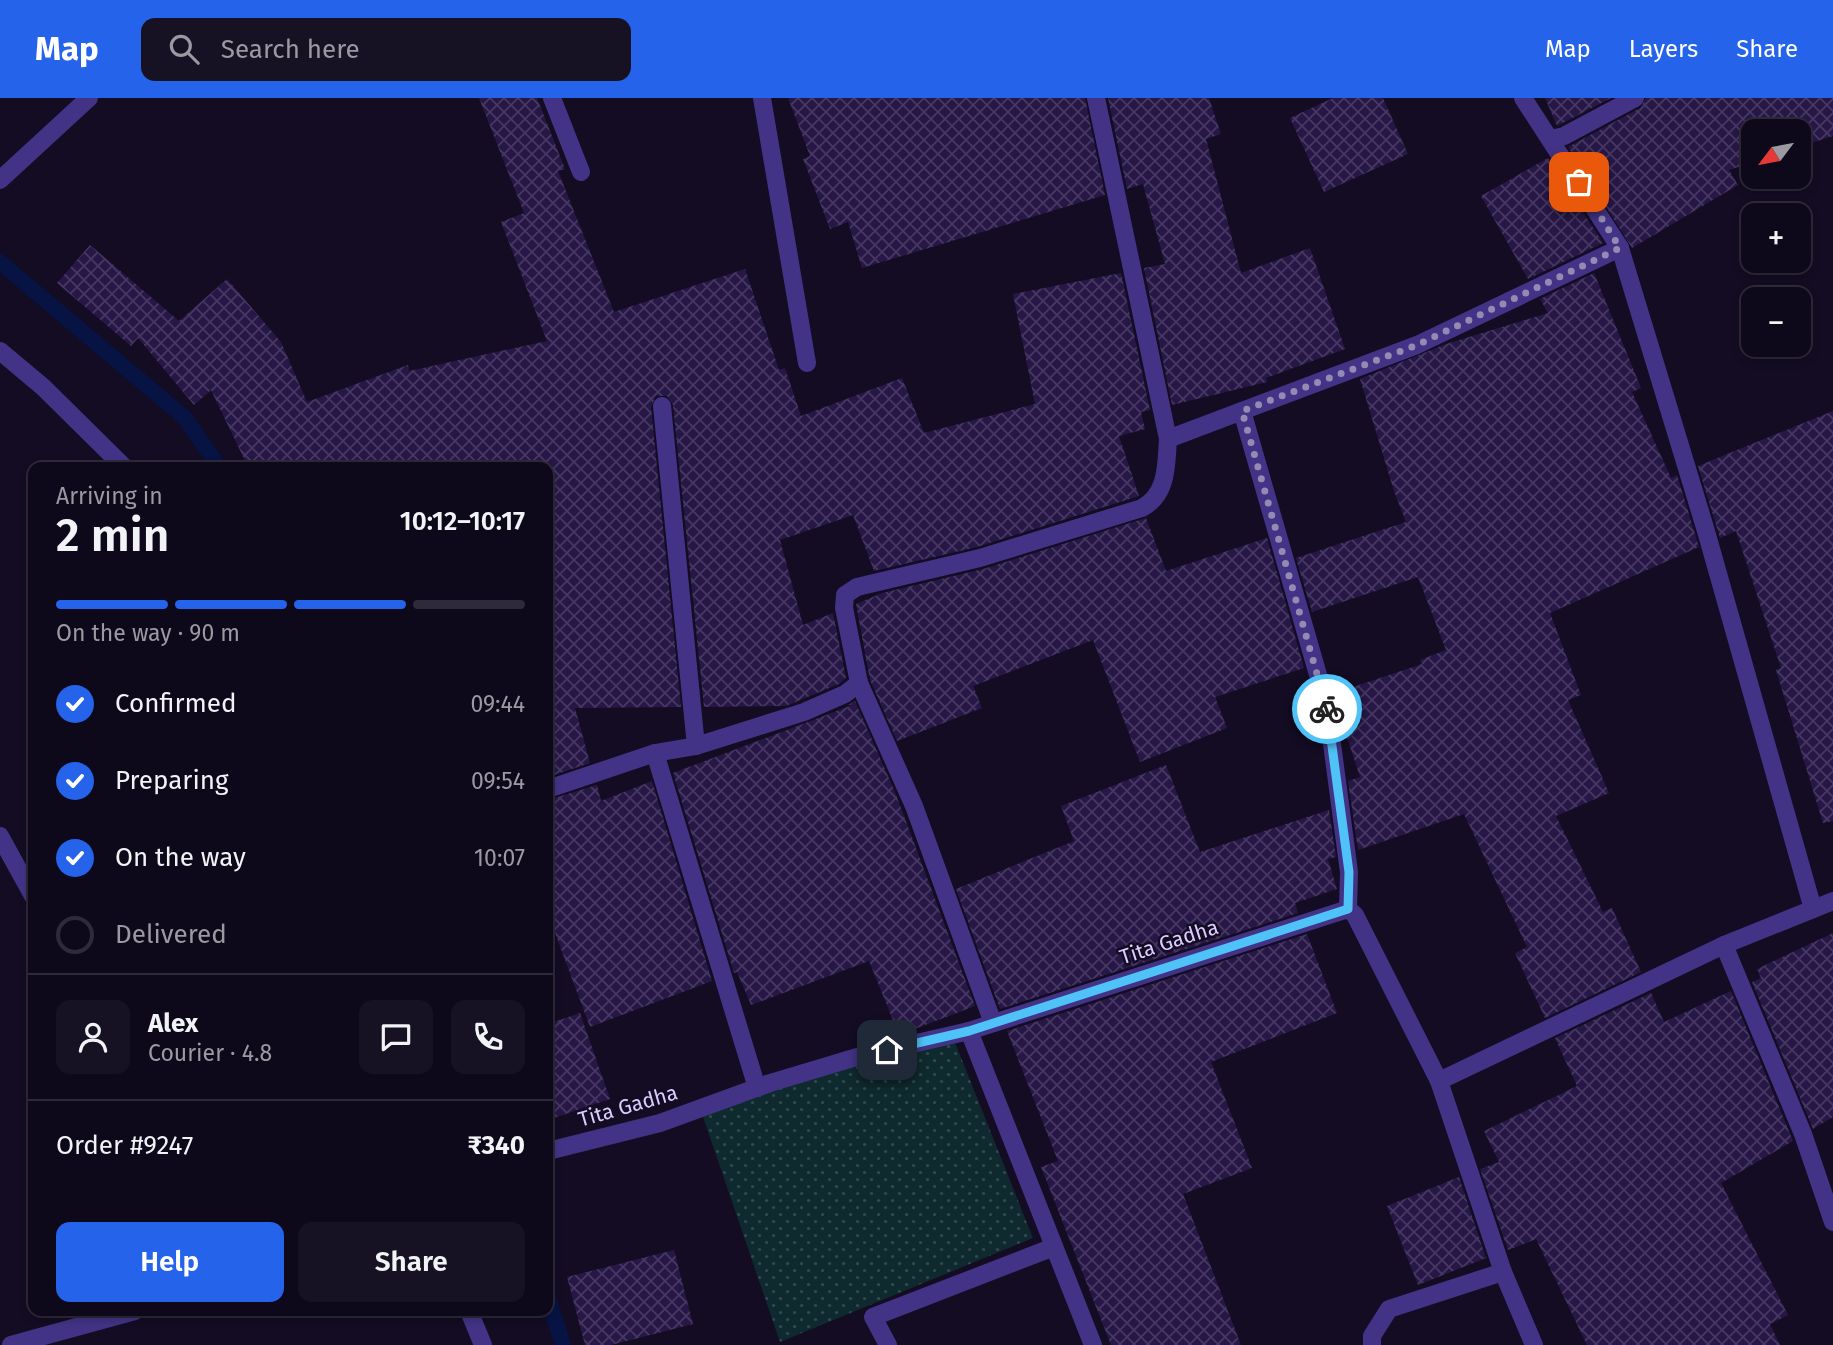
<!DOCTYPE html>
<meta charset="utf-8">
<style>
:root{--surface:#0e091a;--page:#171223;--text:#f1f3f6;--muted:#9b9aa2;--line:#2e2a39;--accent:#2563eb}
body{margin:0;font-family:"Fira Sans",sans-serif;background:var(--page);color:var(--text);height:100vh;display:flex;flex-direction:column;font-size:26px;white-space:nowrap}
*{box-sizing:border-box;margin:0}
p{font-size:23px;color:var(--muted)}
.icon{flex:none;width:38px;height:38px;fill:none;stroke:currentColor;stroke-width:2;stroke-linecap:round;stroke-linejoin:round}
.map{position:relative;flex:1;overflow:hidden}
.drawer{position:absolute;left:28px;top:364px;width:525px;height:854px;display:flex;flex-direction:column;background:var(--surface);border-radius:14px;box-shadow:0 4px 10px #0003,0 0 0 2px var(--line)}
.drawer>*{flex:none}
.needle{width:46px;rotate:238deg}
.tools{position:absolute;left:1741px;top:21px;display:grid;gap:14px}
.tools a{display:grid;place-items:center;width:70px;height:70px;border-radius:14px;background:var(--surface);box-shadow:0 4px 10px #0003,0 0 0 2px var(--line);font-size:35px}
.pin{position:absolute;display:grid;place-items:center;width:60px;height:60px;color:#fff;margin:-30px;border-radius:14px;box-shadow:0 4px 10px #0006}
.courier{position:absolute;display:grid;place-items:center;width:70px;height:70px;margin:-35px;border:5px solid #4fc3f7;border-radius:50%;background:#fff;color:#222;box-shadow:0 2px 9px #0007}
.head em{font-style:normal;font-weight:600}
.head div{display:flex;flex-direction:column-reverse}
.head{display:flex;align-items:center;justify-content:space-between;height:119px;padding:0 28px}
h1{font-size:46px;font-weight:600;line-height:52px}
.bar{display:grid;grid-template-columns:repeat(4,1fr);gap:10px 7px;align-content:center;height:84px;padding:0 28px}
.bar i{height:9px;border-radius:5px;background:var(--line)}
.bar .on{background:var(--accent)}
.bar p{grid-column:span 4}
.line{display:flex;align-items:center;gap:18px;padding:0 28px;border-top:2px solid var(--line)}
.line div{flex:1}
.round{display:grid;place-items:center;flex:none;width:74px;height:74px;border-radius:14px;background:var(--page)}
ol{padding:0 28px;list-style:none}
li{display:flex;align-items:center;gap:21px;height:77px}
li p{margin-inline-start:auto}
li .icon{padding:7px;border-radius:50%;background:var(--accent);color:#fff;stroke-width:4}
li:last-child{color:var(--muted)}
li i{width:38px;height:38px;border:4px solid var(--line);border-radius:50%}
.cta{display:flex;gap:14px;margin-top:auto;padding:14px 28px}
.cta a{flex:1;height:80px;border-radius:14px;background:var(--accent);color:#fff;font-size:28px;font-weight:600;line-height:80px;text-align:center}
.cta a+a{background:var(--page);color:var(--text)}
header{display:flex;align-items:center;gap:42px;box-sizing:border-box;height:98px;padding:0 35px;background:var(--accent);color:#fff}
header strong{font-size:33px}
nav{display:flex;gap:38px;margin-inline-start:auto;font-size:24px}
.search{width:490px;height:63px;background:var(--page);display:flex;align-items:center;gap:18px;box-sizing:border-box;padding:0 24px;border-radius:14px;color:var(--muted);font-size:26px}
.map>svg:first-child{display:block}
.park{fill:url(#park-dots)}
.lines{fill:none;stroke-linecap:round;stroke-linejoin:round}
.stream{stroke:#061343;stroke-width:16}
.building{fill:url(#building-cross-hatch)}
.lane{stroke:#433386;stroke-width:18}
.street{stroke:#433386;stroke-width:18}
.done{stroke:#958ab2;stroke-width:7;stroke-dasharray:0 12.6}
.route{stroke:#4fc3f7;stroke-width:9}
.labels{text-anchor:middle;stroke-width:5;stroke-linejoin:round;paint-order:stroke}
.street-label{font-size:21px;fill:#dbceff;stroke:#130c23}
</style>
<header>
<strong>Map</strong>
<div class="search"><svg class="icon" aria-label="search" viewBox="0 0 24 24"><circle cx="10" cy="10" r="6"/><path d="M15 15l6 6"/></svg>Search here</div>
<nav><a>Map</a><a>Layers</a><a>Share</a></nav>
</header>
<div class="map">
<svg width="1833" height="1247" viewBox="0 0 1833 1247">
<defs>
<pattern id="park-dots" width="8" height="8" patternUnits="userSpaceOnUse" patternTransform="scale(1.75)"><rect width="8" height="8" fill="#0f2a2e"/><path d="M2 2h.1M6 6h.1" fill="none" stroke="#31484d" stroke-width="1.8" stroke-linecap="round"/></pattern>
<pattern id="building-cross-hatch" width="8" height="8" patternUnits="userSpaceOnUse" patternTransform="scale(1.75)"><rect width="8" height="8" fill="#271746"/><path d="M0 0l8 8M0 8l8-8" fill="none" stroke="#463862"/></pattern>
</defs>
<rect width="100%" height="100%" fill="#130c23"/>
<path class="park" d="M952,937L1033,1140L780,1244L701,1013Z"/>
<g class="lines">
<g class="stream">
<path d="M0,164L185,320L219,369"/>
<path d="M548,1200L563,1247"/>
</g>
</g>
<g class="building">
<path d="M479,0H537L565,71L558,73L614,214L745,171L779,272L785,270L801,318L902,280L924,335L1035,306L1013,196L1121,175L1150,312L1141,314L1145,331L1119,338L1139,398L977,449L874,473L853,417L780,442L803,527L833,515L846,580L839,586L786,608L704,609L673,307L667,298H656L651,309L681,609L575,610L590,665L548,679V369H248L211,292L194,307L138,240L131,248L57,185L90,147L179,223L227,181L281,244L307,304L408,267L409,273L547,243L501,124L524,115Z"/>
<path d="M788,0H1085L1105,97L862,170L848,124L830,131L803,61L810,58Z"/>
<path d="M1108,0H1209L1221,36L1206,41L1241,175L1310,150L1345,251L1266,280L1267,284L1172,307L1144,170L1165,166L1143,86L1127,91Z"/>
<path d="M1333,0H1383L1408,56L1324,94L1290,20Z"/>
<path d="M1545,0H1611L1557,28Z"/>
<path d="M1646,0H1833V38L1799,49V33H1754V64L1729,72L1738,87L1632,150L1568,49L1640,10Z"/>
<path d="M1548,60L1603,145L1528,181L1481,98Z"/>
<path d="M1594,175L1641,290L1632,294L1671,380L1677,377L1699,449L1550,515L1581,597L1568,602L1609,695L1556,718L1603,814L1612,810L1641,874L1545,920L1515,855L1527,849L1464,716L1358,752L1348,683L1360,679L1340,618L1335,595L1422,566L1420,562L1446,552L1418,479L1312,514L1296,460L1406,424L1394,393L1360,281L1446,246L1548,215L1540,201Z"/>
<path d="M1833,313V723L1823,725L1776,572L1781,570L1736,433L1720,440L1698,368Z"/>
<path d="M1146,420L1166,473L1267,440L1304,570L1215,599L1227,630L1140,664L1093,542L973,588L982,610L897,643L870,582L856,506L882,495L983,471Z"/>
<path d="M855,603L895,694L975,908L899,937L869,863L751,907L737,874L734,875L673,675L808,624L852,607H848Z"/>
<path d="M1166,667L1200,754L1329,712L1336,759L1328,761L1337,791L1295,805L1298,815L1000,911L956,791L1074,743L1061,708Z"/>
<path d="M652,683L712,883L590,929L548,816V702L597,687L601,703Z"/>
<path d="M1833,835V1019L1813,1031L1752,884L1761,880L1757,871Z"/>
<path d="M1307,836L1337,915L1211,964L1252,1070L1183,1096L1241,1247H1111L1041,1069L1058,1063L1007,933Z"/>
<path d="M1731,893L1793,1043L1721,1085L1788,1217L1770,1226L1780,1247H1587L1536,1141L1508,1152L1480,1071L1499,1064L1484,1033L1577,988L1555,940L1651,895L1664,924Z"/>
<path d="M580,915L610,1001L548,1022V926Z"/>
<path d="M1459,1079L1486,1160L1418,1187L1387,1108Z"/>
<path d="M674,1152L693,1226L611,1247H585L567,1179Z"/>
</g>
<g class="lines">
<g class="lane">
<path d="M552,0L581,74"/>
<path d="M762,0L807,265"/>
<path d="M1096,0L1168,341"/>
<path d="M1523,0L1620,150L1706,433L1813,811"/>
<path d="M1551,41L1564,38L1635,0"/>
<path d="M662,308L696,648"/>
<path d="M1242,313L1327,608L1349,774L1348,811"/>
<path d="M859,585L914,708L993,925"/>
<path d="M655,655L757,990"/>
<path d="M548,691L655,655L696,648L804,614L845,596L859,585L844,510L845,497L857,489L980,460L1142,410C1168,396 1166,367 1168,341L1417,247L1620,150"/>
<path d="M0,738L33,798"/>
</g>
<g class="street">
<path d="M0,82L89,0"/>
<path d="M0,253L43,289L124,369"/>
<path d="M1724,847L1803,1036L1833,1124"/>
<path d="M969,933L1093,1247"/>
<path d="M1439,983L1724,847L1833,803"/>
<path d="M548,1053L660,1025L770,985L860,958L969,933L1348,811L1355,817L1439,983L1503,1174L1534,1247"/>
<path d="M469,1213L483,1247"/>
<path d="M11,1247L135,1213"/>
<path d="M888,1247L873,1219L1054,1149"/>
<path d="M1372,1247V1238L1389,1211L1503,1174"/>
</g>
</g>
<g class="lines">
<path class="done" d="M1327,611L1242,313L1417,247L1620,150L1579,84"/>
<path class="route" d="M887,952L969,933L1348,811L1349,774L1327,611"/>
</g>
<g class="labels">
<g class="street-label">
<text transform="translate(1169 844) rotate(-18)" y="7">Tita Gadha</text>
<text transform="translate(628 1008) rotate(-16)" y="7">Tita Gadha</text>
</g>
</g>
</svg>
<div class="tools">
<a><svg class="needle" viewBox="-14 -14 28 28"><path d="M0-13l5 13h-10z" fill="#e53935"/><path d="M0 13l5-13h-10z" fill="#9b9aa2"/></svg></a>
<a>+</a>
<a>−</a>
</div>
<div class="pin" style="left:1579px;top:84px;background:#ea580c"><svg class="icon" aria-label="bag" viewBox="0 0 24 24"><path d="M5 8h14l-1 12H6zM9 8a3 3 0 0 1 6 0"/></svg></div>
<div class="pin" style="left:887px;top:952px;background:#1f2937"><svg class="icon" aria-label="home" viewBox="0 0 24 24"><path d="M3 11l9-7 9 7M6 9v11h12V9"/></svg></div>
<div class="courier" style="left:1327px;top:611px"><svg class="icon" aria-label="bike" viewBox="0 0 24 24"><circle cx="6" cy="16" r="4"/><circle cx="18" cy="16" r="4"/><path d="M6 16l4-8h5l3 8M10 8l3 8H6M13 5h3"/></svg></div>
<section class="drawer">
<div class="head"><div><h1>2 min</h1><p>Arriving in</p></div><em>10:12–10:17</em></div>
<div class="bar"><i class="on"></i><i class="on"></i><i class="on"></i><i></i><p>On the way · 90 m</p></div>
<ol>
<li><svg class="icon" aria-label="check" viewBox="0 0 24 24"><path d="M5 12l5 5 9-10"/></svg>Confirmed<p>09:44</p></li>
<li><svg class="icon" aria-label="check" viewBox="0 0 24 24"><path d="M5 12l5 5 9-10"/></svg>Preparing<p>09:54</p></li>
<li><svg class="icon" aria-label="check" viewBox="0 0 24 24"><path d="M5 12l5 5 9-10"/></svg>On the way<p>10:07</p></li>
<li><i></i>Delivered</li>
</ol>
<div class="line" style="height:126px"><a class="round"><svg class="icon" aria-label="person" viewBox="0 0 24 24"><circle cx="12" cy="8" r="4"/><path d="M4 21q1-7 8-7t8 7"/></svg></a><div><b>Alex</b><p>Courier · 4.8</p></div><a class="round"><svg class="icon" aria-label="chat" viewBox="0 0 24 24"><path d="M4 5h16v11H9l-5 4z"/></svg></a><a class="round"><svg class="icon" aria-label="phone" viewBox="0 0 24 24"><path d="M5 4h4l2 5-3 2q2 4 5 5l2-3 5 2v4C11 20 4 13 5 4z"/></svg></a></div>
<div class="line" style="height:91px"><div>Order #9247</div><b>₹340</b></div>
<div class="cta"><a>Help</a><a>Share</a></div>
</section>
</div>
